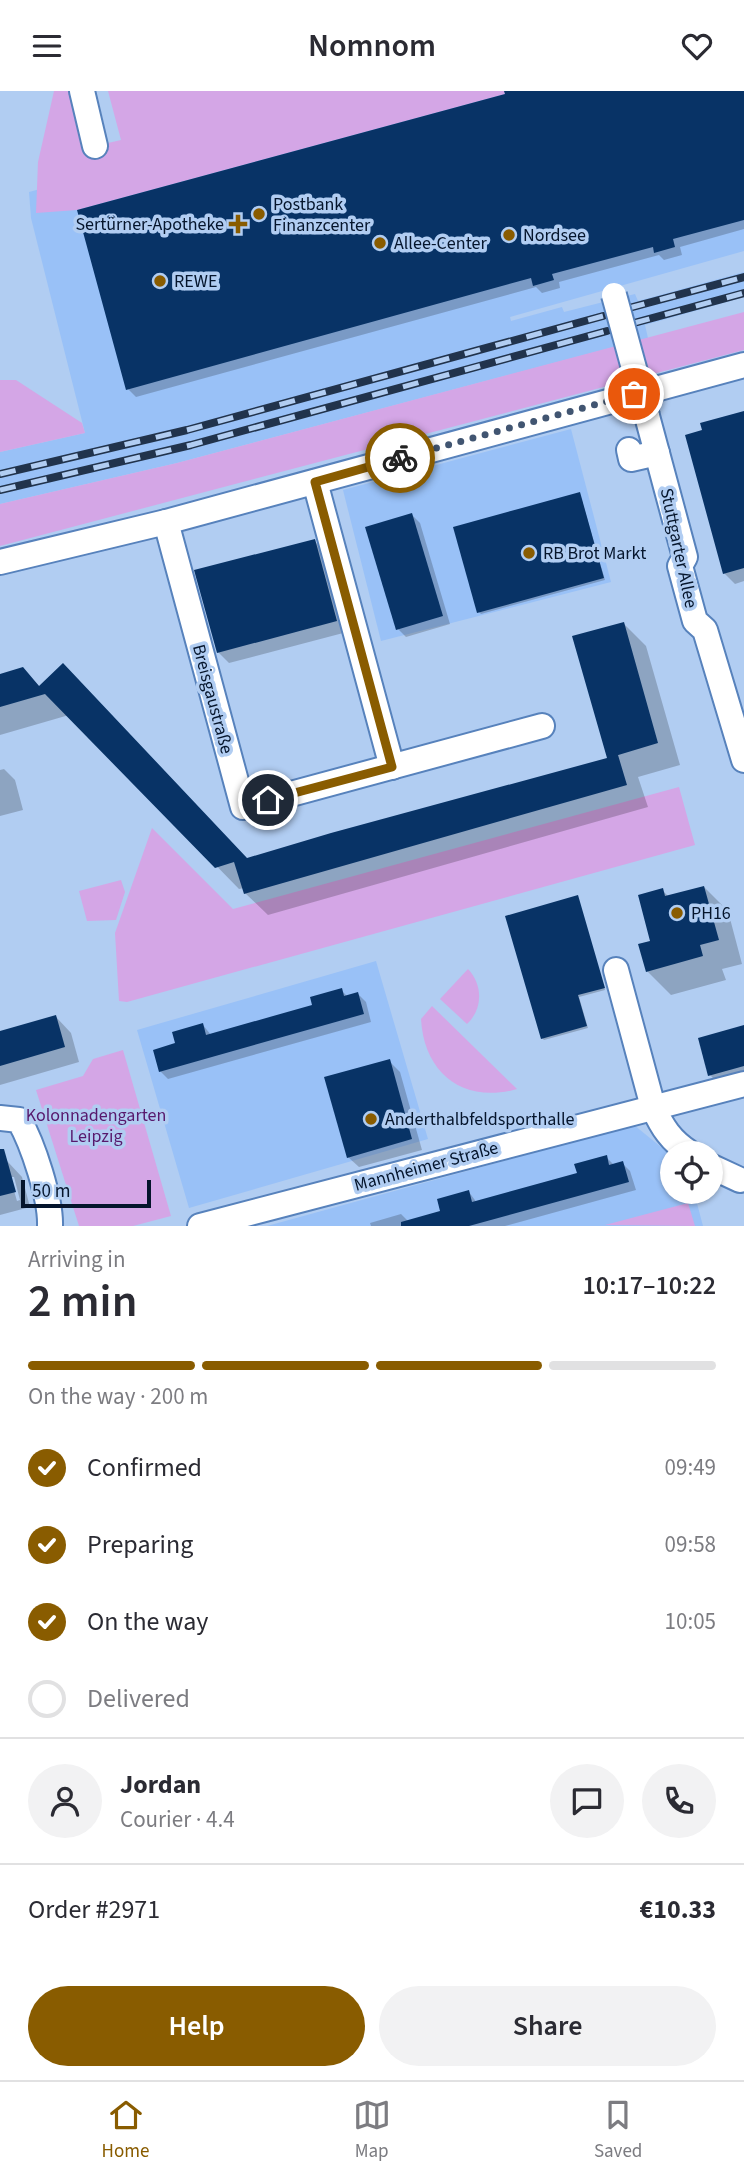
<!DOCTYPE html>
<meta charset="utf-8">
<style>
:root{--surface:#fff;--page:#f2f2f3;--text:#2b2b33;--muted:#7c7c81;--line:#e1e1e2;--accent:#895c00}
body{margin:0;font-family:"Source Sans 3",sans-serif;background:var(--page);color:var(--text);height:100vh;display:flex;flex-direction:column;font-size:26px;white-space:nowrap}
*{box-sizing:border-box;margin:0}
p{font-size:23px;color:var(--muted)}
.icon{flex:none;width:38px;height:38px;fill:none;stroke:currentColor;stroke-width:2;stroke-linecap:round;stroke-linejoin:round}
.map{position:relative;height:1135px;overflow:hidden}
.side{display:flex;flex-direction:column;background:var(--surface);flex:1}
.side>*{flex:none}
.controls{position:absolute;left:660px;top:1050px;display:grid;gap:14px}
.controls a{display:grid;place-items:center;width:63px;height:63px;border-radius:50%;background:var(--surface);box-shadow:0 2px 5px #0004;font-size:35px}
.scale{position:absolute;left:21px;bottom:18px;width:130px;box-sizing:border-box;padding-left:7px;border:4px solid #05152c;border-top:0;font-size:19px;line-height:24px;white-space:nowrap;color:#05152c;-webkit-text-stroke:5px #b1cdf2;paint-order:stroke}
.pin{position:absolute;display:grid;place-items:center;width:60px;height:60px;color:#fff;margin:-30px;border:4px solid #fff;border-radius:50%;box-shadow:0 2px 7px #0007}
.courier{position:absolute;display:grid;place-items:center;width:70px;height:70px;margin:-35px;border:5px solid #895c00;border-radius:50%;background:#fff;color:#222;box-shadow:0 2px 9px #0007}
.headline em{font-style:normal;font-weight:600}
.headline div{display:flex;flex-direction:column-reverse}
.headline{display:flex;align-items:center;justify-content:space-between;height:119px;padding:0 28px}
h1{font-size:46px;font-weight:600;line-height:52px}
.bar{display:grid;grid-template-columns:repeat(4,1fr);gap:10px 7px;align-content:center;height:84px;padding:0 28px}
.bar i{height:9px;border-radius:5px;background:var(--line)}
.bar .on{background:var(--accent)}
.bar p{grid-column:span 4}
.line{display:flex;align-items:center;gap:18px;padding:0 28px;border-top:2px solid var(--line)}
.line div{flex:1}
.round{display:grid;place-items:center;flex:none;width:74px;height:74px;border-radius:37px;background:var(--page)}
ol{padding:0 28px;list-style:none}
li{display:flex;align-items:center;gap:21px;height:77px}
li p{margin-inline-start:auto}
li .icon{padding:7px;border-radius:50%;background:var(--accent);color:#fff;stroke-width:4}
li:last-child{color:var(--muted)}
li i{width:38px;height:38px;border:4px solid var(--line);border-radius:50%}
.action{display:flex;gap:14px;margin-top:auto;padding:14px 28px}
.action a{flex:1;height:80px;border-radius:42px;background:var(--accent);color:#fff;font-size:28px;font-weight:600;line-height:80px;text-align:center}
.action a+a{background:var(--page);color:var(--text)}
header{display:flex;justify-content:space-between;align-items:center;height:91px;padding:0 28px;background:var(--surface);font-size:32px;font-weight:600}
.dock{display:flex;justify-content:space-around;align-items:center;height:98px;border-top:2px solid var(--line);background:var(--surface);font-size:19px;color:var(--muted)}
.dock a{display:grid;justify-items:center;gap:4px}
.dock .on{color:var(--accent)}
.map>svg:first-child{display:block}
.built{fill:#99c1f7}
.green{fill:#d4a6e6}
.shadow{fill:#0003;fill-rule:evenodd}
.building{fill:#083366}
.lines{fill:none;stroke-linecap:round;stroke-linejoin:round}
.minor-casing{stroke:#5782bc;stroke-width:28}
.minor{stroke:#fff;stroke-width:24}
.rail-casing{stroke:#21334c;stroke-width:8}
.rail{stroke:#b1cdf2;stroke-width:5;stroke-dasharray:16;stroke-linecap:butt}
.minor-bridge-casing{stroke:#5782bc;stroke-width:28;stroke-linecap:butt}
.minor-bridge{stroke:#fff;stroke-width:24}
.done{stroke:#415571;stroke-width:7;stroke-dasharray:0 12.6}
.route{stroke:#895c00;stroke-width:9}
.poi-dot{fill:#895c00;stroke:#b1cdf2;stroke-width:2.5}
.labels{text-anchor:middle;stroke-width:7;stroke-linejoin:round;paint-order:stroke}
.poi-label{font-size:18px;fill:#05152c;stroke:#b1cdf2;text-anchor:start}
.street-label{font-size:18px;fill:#05152c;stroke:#b1cdf2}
.park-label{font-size:18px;fill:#57186c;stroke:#b1cdf2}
</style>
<header><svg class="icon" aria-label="menu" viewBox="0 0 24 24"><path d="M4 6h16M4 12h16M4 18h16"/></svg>Nomnom<svg class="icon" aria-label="heart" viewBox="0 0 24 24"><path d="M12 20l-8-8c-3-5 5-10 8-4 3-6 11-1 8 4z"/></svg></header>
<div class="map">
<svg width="744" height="1135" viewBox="0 0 744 1135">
<rect width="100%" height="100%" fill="#b1cdf2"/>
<g class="built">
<path d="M411,0H744V160L510,226L511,230L562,216L564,221L635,203L638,210L744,181V206L645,234L648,247L177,372L0,413V361L85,342L31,127L29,101Z"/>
<path d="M571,338L611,491L381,550L343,399Z"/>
<path d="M376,870L428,1048L189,1117L137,939Z"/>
<path d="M634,1034L672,1065V1101H694L703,1135H267Z"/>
</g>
<g class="green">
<path d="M54,0H82L95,55L121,49L108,0H504L505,3L77,119L36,122L38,71Z"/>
<path d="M744,221V259L0,455V413L177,372Z"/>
<path d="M0,289H16L82,332L85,342L0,361Z"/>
<path d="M679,696L695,754L127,911L119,910L115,842L152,737L233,818Z"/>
<path d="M121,789L125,801L116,829L87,830L79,800Z"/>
<path d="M468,878C483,894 483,918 467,933L440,908Z"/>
<path d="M432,915L517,998C464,1013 424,983 421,928Z"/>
<path d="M123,959L171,1125L133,1135H79L36,999L83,985L93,968Z"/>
<path d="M688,1112L695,1135L605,1134Z"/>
</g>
<g class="shadow">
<path d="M506,0H744V138L680,156L682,164L664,169L659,164L559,191L560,197L542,202L536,196L136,306L128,298L507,5Z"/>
<path d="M744,323V490L735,493L724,482Z"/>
<path d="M580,403L605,489L481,523L479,521Z"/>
<path d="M412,424L420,432L450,533L406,546L398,538Z"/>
<path d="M314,450L325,460L347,541L229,572L218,561Z"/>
<path d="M623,532L646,555L680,674L638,686L648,716L268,824L245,802L244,797L239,798L69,624L0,644V585L23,578L40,596L248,769L609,668Z"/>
<path d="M4,678L15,689L23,719L0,725V679Z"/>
<path d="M704,796L728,820L742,873L722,878L726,889L671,904L647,880L662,799L669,806Z"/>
<path d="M577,806L605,899L579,906L588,937L544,949L542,947Z"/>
<path d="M341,899L348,906L358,903L366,911L371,931L168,988L160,980L177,954L203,934L211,944L314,915Z"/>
<path d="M56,926L71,942L79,971L0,994V942Z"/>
<path d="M744,936V981L715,989L710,984Z"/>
<path d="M389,970L400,981L422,1059L359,1076L348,1066Z"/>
<path d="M606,1066L614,1074L622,1072L630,1080L636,1099L505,1135H371L370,1132L401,1123L408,1130L442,1121L469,1101L477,1112L579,1084Z"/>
<path d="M7,1070L22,1086L30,1116L0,1124V1072ZM10,1086H14L20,1109L17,1110Z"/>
</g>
<g class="building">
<path d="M504,0H744V129L673,148L675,156L654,162L653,156L552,183L554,189L533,195L531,187L126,299L77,119L505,3Z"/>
<path d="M744,320V477L723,483L685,344L702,339L700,332Z"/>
<path d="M580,401L604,487L477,522L453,436Z"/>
<path d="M412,422L443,525L396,539L365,436Z"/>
<path d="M315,448L337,530L217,562L194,479Z"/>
<path d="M624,531L658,652L615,665L618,664L627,694L244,803L234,771L215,777L45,603L0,616V583L23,576L39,595L63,572L247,767L331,742L607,667L572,545Z"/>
<path d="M704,795L719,849L700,854L703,865L646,881L638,853L650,850L638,804L663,797L665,805Z"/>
<path d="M578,804L605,897L578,904L587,935L541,948L505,825Z"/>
<path d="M342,897L344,905L358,901L364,923L159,981L153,959L175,952L172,941L203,932L206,944L312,914L310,906Z"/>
<path d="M56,924L65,956L0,975V940Z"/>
<path d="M744,934V975L708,985L698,947Z"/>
<path d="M390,968L412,1048L347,1067L324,986Z"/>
<path d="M0,1058H4L16,1101L0,1105Z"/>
<path d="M607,1064L609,1074L623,1070L629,1091L469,1135H401V1131L440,1120L437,1108L469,1099L472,1111L577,1082L574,1073Z"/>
</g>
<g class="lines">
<g class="minor-casing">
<g id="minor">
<path d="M82,0L95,55"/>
<path d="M647,325L685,466L680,475L695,530L705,539L744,669"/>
<path d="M629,359L631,368L657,362"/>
<path d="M315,391L392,676"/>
<path d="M166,431L243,716L542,635"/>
<path d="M0,471L166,431L744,274"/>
<path d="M616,879L653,1016C662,1036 671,1050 690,1062"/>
<path d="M0,1027L19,1029C33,1053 51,1108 50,1135"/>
<path d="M710,1075L740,1089"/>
<path d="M200,1135L744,993"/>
</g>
</g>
<use href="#minor" class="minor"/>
<g class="rail-casing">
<g id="rail">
<path d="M629,217L744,186"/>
<path d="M634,232L744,202"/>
<path d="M0,383L187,339L603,225"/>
<path d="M0,399L191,354L607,240"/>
</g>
</g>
<use href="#rail" class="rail"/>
<g class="minor-bridge-casing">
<path id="minor-bridge" d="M614,204L647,325"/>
</g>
<use href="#minor-bridge" class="minor-bridge"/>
</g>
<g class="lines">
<path class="done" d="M400,367L634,303"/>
<path class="route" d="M268,709L392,676L315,391L400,367"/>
</g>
<g class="poi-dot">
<circle cx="259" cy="123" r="7"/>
<path d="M234.5 122.5h7v7h7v7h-7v7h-7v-7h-7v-7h7z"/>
<circle cx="509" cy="144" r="7"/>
<circle cx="380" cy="152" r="7"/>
<circle cx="160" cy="190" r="7"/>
<circle cx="529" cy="462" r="7"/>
<circle cx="677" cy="822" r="7"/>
<circle cx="371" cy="1028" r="7"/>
</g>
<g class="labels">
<g class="poi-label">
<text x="273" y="119">Postbank<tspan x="273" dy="21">Finanzcenter</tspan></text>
<text x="224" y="139" text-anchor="end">Sertürner-Apotheke</text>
<text x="523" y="150">Nordsee</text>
<text x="394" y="158">Allee-Center</text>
<text x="174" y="196">REWE</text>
<text x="543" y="468">RB Brot Markt</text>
<text x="691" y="828">PH16</text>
<text x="385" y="1034">Anderthalbfeldsporthalle</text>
</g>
<g class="street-label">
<text transform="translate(679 457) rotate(78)" y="6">Stuttgarter Allee</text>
<text transform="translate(213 608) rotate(75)" y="6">Breisgaustraße</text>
<text transform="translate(426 1075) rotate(-15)" y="6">Mannheimer Straße</text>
</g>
<g class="park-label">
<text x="96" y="1030">Kolonnadengarten<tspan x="96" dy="21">Leipzig</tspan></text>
</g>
</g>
</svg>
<div class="controls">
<a><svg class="icon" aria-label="locate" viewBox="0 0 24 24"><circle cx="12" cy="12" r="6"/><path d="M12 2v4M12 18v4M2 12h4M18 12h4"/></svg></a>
</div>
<div class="scale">50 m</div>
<div class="pin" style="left:634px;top:303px;background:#ea580c"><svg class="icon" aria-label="bag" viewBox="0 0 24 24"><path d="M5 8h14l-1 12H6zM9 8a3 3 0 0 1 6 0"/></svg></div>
<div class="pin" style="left:268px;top:709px;background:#1f2937"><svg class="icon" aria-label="home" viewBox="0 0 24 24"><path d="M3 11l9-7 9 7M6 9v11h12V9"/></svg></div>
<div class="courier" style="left:400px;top:367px"><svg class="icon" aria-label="bike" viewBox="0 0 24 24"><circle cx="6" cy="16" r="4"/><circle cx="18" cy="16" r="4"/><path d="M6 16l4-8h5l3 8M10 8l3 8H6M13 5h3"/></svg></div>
</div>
<section class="side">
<div class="headline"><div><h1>2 min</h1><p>Arriving in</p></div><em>10:17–10:22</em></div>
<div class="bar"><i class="on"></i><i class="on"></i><i class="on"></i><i></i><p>On the way · 200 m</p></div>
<ol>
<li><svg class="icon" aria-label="check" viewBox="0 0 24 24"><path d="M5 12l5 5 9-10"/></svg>Confirmed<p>09:49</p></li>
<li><svg class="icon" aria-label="check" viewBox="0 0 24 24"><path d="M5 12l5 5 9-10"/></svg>Preparing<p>09:58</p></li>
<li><svg class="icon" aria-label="check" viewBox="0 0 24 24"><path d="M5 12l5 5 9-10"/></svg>On the way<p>10:05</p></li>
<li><i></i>Delivered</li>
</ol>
<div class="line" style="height:126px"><a class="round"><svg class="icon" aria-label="person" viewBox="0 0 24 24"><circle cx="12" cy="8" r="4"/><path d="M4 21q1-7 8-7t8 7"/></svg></a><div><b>Jordan</b><p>Courier · 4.4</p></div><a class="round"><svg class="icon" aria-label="chat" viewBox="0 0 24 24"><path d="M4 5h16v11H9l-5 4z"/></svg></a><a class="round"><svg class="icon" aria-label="phone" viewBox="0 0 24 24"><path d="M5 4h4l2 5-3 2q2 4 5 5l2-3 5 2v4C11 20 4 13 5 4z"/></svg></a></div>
<div class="line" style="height:91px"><div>Order #2971</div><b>€10.33</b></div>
<div class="action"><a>Help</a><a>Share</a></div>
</section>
<nav class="dock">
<a class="on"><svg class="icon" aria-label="home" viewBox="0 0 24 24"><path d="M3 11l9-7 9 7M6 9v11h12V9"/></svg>Home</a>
<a><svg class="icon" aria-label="map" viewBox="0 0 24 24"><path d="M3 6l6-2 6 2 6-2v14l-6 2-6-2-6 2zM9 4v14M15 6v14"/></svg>Map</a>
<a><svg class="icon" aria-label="saved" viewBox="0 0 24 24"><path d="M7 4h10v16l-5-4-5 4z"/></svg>Saved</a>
</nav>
